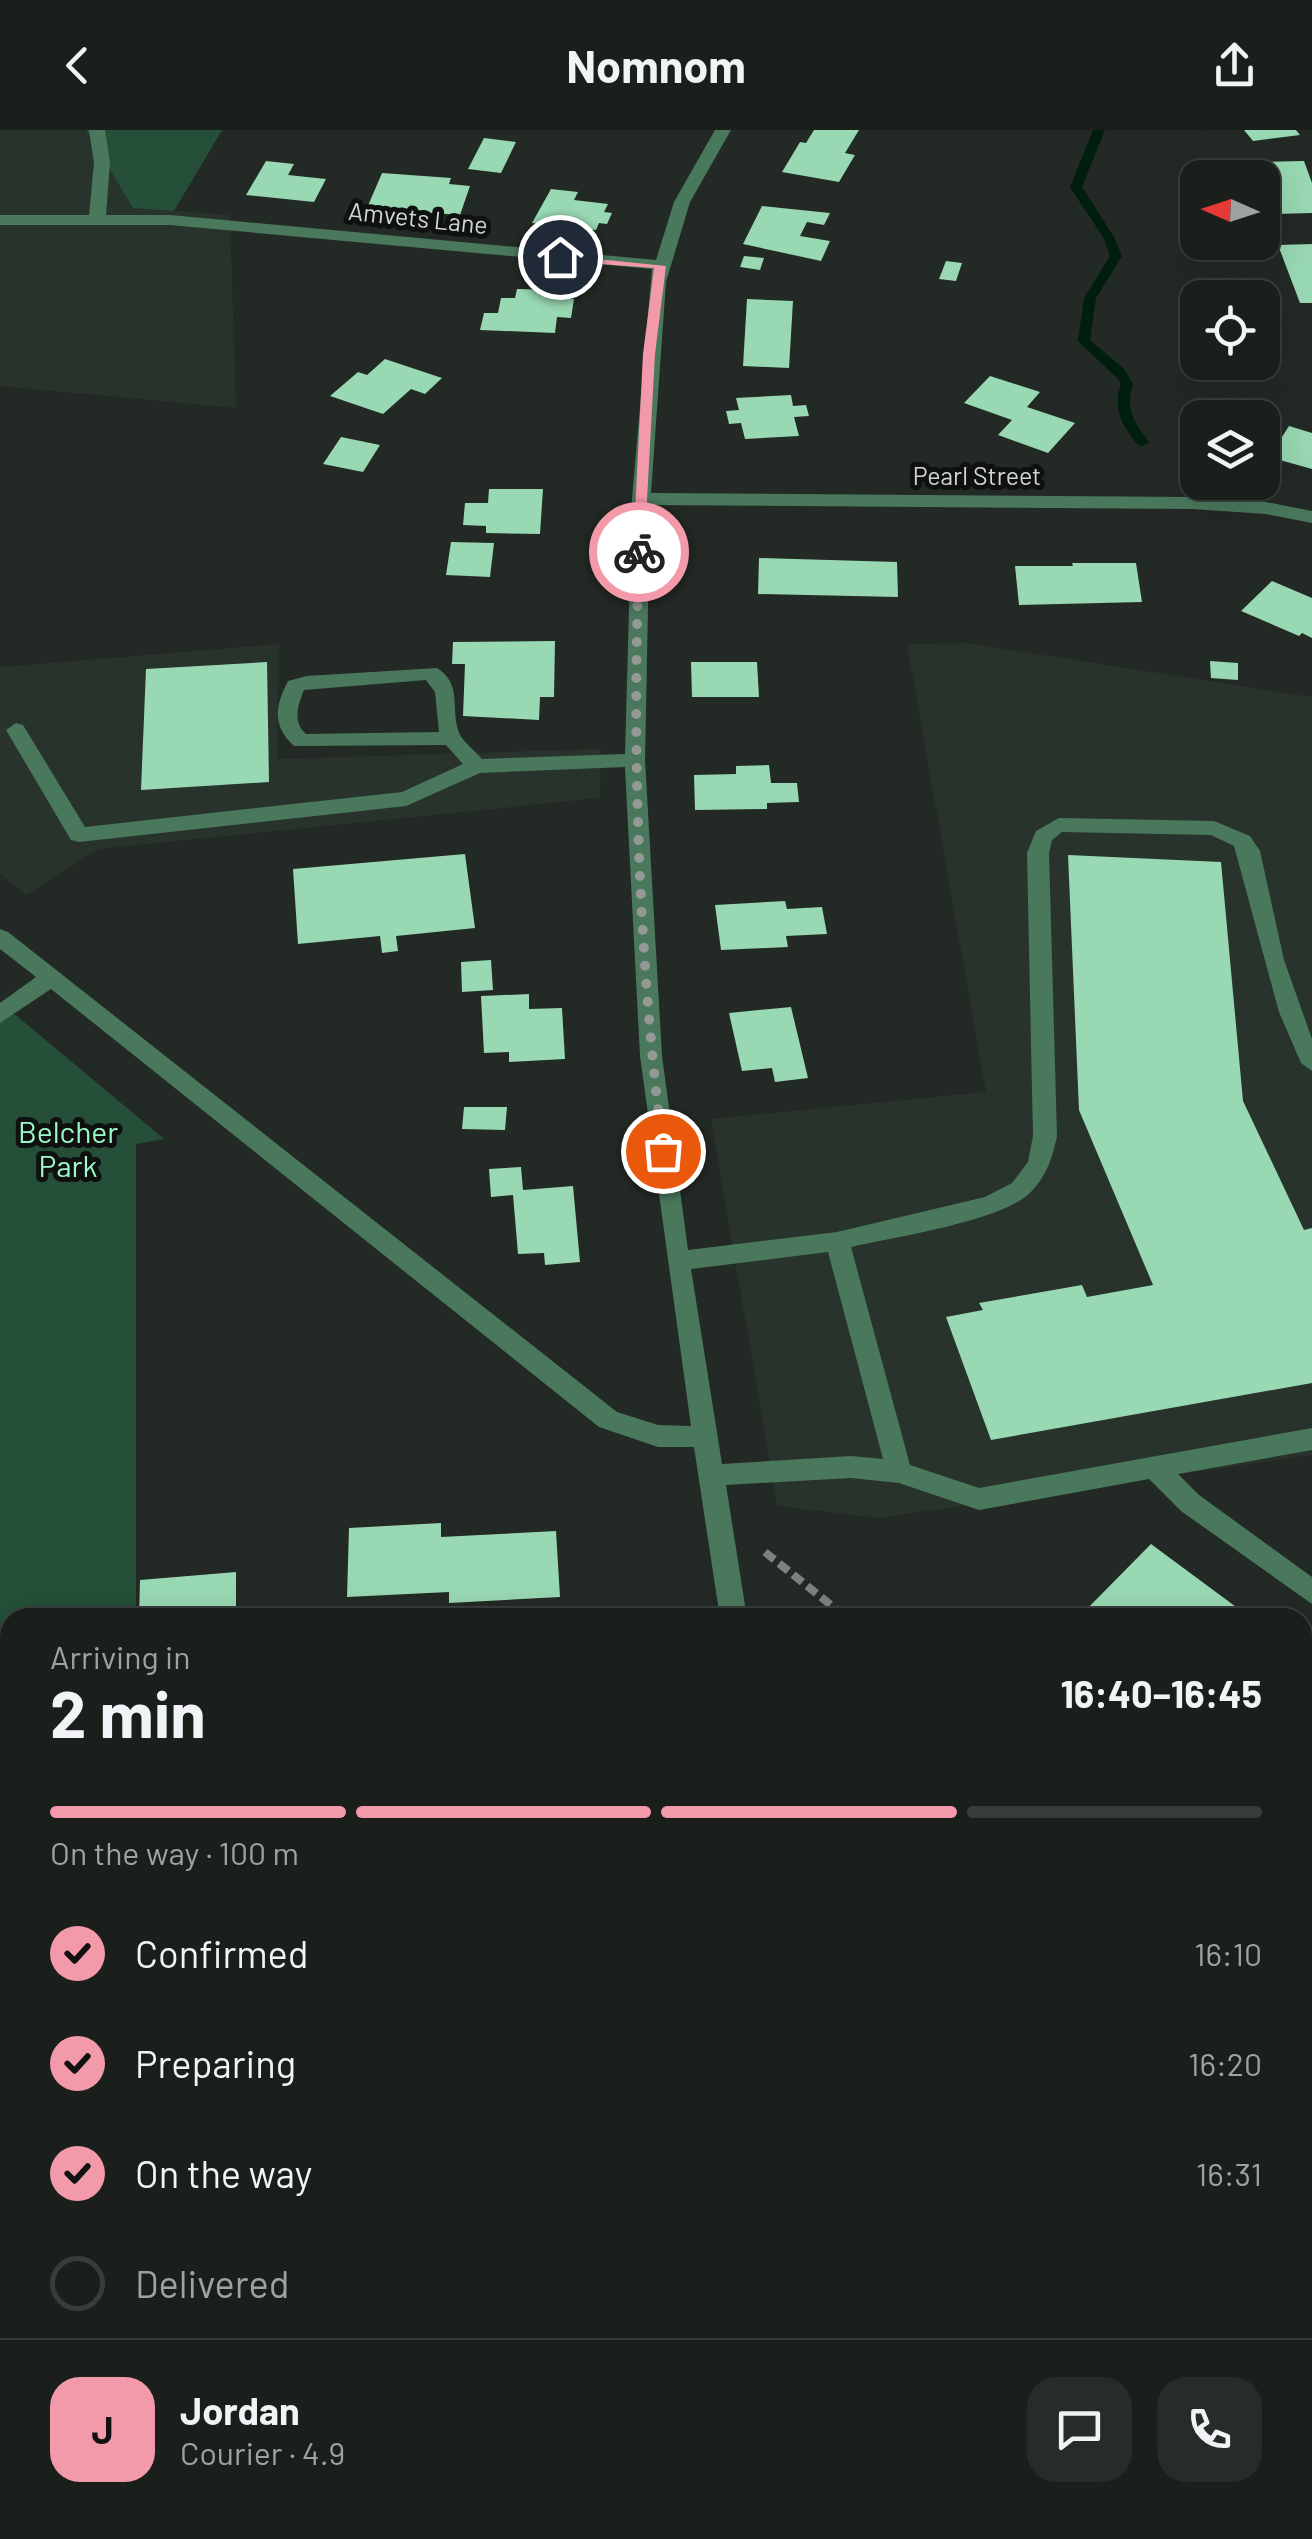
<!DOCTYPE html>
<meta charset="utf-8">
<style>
:root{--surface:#1a1f1c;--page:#272c29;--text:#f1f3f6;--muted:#9fa2a3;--line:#383d3b;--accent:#f39aaa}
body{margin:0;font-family:Barlow,sans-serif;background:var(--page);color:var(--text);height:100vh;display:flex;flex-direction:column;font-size:38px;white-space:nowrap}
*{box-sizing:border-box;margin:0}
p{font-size:32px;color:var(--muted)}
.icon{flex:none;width:55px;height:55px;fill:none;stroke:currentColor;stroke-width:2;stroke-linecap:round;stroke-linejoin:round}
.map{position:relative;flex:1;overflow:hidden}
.sheet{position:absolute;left:0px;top:1478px;width:1312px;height:932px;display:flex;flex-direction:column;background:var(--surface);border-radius:30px 30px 0 0;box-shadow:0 10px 40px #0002,0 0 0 2px var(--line)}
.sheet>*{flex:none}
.needle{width:65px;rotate:273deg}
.tools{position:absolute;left:1180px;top:30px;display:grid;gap:20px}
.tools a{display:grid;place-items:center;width:100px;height:100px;border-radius:20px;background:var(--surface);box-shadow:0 10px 40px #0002,0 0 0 2px var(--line);font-size:50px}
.pin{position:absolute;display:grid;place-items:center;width:85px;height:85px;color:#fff;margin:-42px;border:5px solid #fff;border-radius:50%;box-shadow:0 2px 10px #0007}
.courier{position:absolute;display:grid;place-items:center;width:100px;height:100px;margin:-50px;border:8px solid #f39aaa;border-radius:50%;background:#fff;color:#222;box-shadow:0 2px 12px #0007}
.headline em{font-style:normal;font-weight:700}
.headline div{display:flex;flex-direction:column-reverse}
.headline{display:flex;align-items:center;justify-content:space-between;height:170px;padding:0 50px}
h1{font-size:65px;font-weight:700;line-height:75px}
.bar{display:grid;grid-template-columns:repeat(4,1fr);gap:15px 10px;align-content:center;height:120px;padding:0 50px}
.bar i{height:12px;border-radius:8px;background:var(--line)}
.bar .active{background:var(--accent)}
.bar p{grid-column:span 4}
.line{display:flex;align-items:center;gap:25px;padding:0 50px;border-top:2px solid var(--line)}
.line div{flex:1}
.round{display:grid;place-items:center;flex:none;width:105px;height:105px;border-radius:30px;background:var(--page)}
ol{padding:0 50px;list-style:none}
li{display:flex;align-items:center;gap:30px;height:110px}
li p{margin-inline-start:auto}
li .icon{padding:10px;border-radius:50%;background:var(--accent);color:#111;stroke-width:4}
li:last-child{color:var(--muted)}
li i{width:55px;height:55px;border:5px solid var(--line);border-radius:50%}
header{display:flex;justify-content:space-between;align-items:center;height:130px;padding:0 50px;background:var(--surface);font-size:45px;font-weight:700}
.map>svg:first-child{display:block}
.built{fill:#28332c}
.green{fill:#254f38}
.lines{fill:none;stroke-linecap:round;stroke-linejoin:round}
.stream{fill:#001e0e;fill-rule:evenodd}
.building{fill:#98d8b2}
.path{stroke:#7d827f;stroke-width:8;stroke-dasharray:12 6;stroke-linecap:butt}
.minor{fill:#4a785d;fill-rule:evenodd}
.route{fill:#f39aaa}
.done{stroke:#959996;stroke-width:10;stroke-dasharray:0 18}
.labels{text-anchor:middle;stroke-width:10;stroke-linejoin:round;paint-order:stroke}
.far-street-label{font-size:25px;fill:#d2d6d3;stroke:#0e110f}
.park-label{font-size:30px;fill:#9cf8c4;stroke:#0e110f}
</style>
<header><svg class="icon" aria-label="back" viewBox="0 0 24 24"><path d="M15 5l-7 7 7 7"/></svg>Nomnom<svg class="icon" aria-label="share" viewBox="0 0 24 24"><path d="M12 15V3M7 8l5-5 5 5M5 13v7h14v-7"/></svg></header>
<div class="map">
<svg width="1312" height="2409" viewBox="0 0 1312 2409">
<rect width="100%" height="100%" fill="#232925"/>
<g class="built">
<path d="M0,0H86L133,78L230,85L236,278L0,256Z"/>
<path d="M967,513L1312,567V1325L878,1388L777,1376L711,989L986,962L907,514Z"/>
<path d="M279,514L277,629L601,619L600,668L99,719L26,765L0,744V537Z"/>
<path d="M1303,1948L1312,1956V2245L1303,2246Z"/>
</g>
<g class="green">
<path d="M86,0H222L174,81L133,78Z"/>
<path d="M0,872L164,1009L136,1014V1487L10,1488V2400H24V2409H0Z"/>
</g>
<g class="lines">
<path class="stream" d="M1093,0H1105L1082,57L1114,107L1122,126L1096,168L1090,210L1124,239L1133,254C1125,279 1134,292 1149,312L1143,316L1138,315C1122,295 1112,280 1121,254L1118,249L1078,211L1084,168L1110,126L1103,107L1070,57Z"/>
</g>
<g class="building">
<path d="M814,0H859L845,23L855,25L839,52L782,42L800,12L806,13Z"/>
<path d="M1244,0H1296L1300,5L1253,11Z"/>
<path d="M484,8L516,12L501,43L468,39Z"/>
<path d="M266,31L294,34L288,45L326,49L314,72L246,65Z"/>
<path d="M1304,31L1312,53V83L1275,84L1267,59H1262V48H1240L1236,36H1254L1252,32Z"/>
<path d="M382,43L451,48L449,54L470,56L460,85L367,78Z"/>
<path d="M551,59L578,62L574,70L608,74L604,82L612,83L607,94L599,93L596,100L532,93Z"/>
<path d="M762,76L830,83L824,95L807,92L800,106L830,111L821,131L743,114Z"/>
<path d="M1312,114V173H1300L1278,115Z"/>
<path d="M744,126L764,128L760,140L740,137Z"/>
<path d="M946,131L962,133L956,151L939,149Z"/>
<path d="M517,159L557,160L556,169H574L571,188L557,187L555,203L480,200L484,183H498L501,168H515Z"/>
<path d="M747,169L793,171L789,238L743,236Z"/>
<path d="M385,229L442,248L425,264L411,259L383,284L330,266L358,242L367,245Z"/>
<path d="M990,246L1040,262L1027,277L1075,293L1048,323L998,305L1012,290L964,273Z"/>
<path d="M791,265L793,276L806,275L809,286L794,287L799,306L745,309L741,293L729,294L726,281L739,280L736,268Z"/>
<path d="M1289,296L1312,303V339L1269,327Z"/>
<path d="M341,307L380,315L363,342L323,334Z"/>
<path d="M489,359H543L540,404L486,403V396L463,395L465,373H488Z"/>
<path d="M451,412L494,413L490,447L446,445Z"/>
<path d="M759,428L897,432L898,467L758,464Z"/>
<path d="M1072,433H1136L1142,472L1019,475L1015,436H1073Z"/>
<path d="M1272,451L1312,468V508L1302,503L1299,506L1241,481Z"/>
<path d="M555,511L554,567H540L539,590L463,586L465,534H452L453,512Z"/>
<path d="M1210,531L1238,533V550L1211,548Z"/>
<path d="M267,532L269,652L141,660L146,539Z"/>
<path d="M691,532H757L759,567H692Z"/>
<path d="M769,635L771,653H797L799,672L767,673V679L695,680L694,645L736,644V636Z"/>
<path d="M465,724L475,798L396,806L398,821L382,823L380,806L298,814L293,739Z"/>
<path d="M1068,725L1221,732L1243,971L1304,1100L1312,1098V1253L991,1310L946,1187L983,1180L979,1173L1082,1155L1087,1167L1153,1155L1079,980Z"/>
<path d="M785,771L787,779L822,777L827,804L786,806L788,817L721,820L715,775Z"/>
<path d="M491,830L493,860L462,862L461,832Z"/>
<path d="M529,864V879L562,878L565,929L509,932V922L484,923L481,866Z"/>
<path d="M791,877L808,948L775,952L772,938L742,941L729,883Z"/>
<path d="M464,977H507L505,1000L462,999Z"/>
<path d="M521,1037L523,1060L573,1056L580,1132L545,1135L544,1123L518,1124L513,1065L491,1067L489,1039Z"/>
<path d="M441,1393V1407L556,1401L560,1467L449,1473V1462L347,1467L349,1398Z"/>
<path d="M1151,1414L1251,1488H1078Z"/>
<path d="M236,1442V1488H139L140,1450Z"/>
<path d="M1302,1526L1312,1533V1669L1302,1661Z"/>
<path d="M1037,2400H1136L1138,2409H1038Z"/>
</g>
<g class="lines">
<g class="path">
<path d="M765,1422L847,1488"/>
<path d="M1302,1847L1312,1854"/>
</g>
<g class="minor">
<path d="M89,0H105L110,33L106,85H170L656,130L674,72L715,0H731L690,72L666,152L651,363L1192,367L1266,372L1312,381V393L1266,384L1192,379L650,375L645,630L662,926L688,1120L837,1102L985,1067L1012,1053L1028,1032L1033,1006L1027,723L1036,701L1059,688L1214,691L1250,706L1260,721L1284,830L1312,909V941L1301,933L1279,882L1234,716L1211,705L1062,702L1052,710L1049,723L1057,1006C1052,1029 1047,1045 1031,1062C1003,1091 893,1107 851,1117L910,1335L979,1358L1312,1298V1320L1178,1344L1199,1365L1312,1447V1474L1181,1381L1149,1349L979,1380L899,1353L851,1348L726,1355L747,1488H720L694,1317H658L599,1297L51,859L0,893V873L36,847L0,819V799L8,802L617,1282L658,1295L691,1296L640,926L625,637L480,643L406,676L79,712L71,710L6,600L16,593L23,595L85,697L402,662L463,634L446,615L294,616C272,596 275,576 288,551L307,546L437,538C464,555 449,581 460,605C465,613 476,622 482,629L625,624L632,369L652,139L170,95H0V85H89L94,33ZM426,550L435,562L439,602L306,604C292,592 298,575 304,560ZM828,1122L883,1329L851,1326L722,1334L691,1139Z"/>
<path d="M865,2400H899L901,2409H867Z"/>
</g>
</g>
<path class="route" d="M557,125L666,136L655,224L644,425L633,422L643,224L654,138L560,131Z"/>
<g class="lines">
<path class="done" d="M639,422C632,623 638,822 663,1021"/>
</g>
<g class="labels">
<g class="far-street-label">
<text transform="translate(418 88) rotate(6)" y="9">Amvets Lane</text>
<text x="977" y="355">Pearl Street</text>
</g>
<g class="park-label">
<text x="68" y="1013">Belcher<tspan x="68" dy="34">Park</tspan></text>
</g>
</g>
</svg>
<div class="tools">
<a><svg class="needle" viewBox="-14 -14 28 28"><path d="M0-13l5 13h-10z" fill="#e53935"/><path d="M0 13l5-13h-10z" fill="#9fa2a3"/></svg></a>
<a><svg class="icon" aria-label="locate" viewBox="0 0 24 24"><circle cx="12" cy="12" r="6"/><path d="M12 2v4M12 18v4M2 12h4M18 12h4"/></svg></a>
<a><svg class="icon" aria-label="layers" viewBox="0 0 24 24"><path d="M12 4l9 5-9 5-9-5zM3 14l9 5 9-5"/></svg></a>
</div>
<div class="pin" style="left:663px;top:1021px;background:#ea580c"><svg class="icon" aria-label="bag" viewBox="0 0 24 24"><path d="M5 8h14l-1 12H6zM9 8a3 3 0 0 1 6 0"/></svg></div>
<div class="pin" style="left:560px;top:127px;background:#1f2937"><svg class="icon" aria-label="home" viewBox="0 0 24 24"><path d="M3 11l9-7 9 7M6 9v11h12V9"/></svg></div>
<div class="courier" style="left:639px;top:422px"><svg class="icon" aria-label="bike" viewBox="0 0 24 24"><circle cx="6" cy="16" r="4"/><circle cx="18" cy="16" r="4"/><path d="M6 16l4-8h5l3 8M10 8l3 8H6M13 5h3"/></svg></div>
<section class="sheet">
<div class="headline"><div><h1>2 min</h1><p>Arriving in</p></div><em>16:40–16:45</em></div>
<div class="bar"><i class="active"></i><i class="active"></i><i class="active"></i><i></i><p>On the way · 100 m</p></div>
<ol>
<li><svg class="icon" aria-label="check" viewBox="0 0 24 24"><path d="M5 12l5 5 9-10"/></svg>Confirmed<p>16:10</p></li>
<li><svg class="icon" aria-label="check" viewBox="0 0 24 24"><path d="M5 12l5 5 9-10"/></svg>Preparing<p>16:20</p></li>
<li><svg class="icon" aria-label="check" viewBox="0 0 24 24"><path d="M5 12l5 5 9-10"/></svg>On the way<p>16:31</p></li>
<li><i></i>Delivered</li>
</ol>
<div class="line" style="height:180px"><b class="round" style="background:var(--accent);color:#111">J</b><div><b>Jordan</b><p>Courier · 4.9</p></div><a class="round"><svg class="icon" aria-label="chat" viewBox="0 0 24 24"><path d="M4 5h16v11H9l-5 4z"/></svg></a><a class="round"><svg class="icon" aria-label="phone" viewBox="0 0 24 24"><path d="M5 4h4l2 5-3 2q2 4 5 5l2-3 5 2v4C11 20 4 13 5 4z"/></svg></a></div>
</section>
</div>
